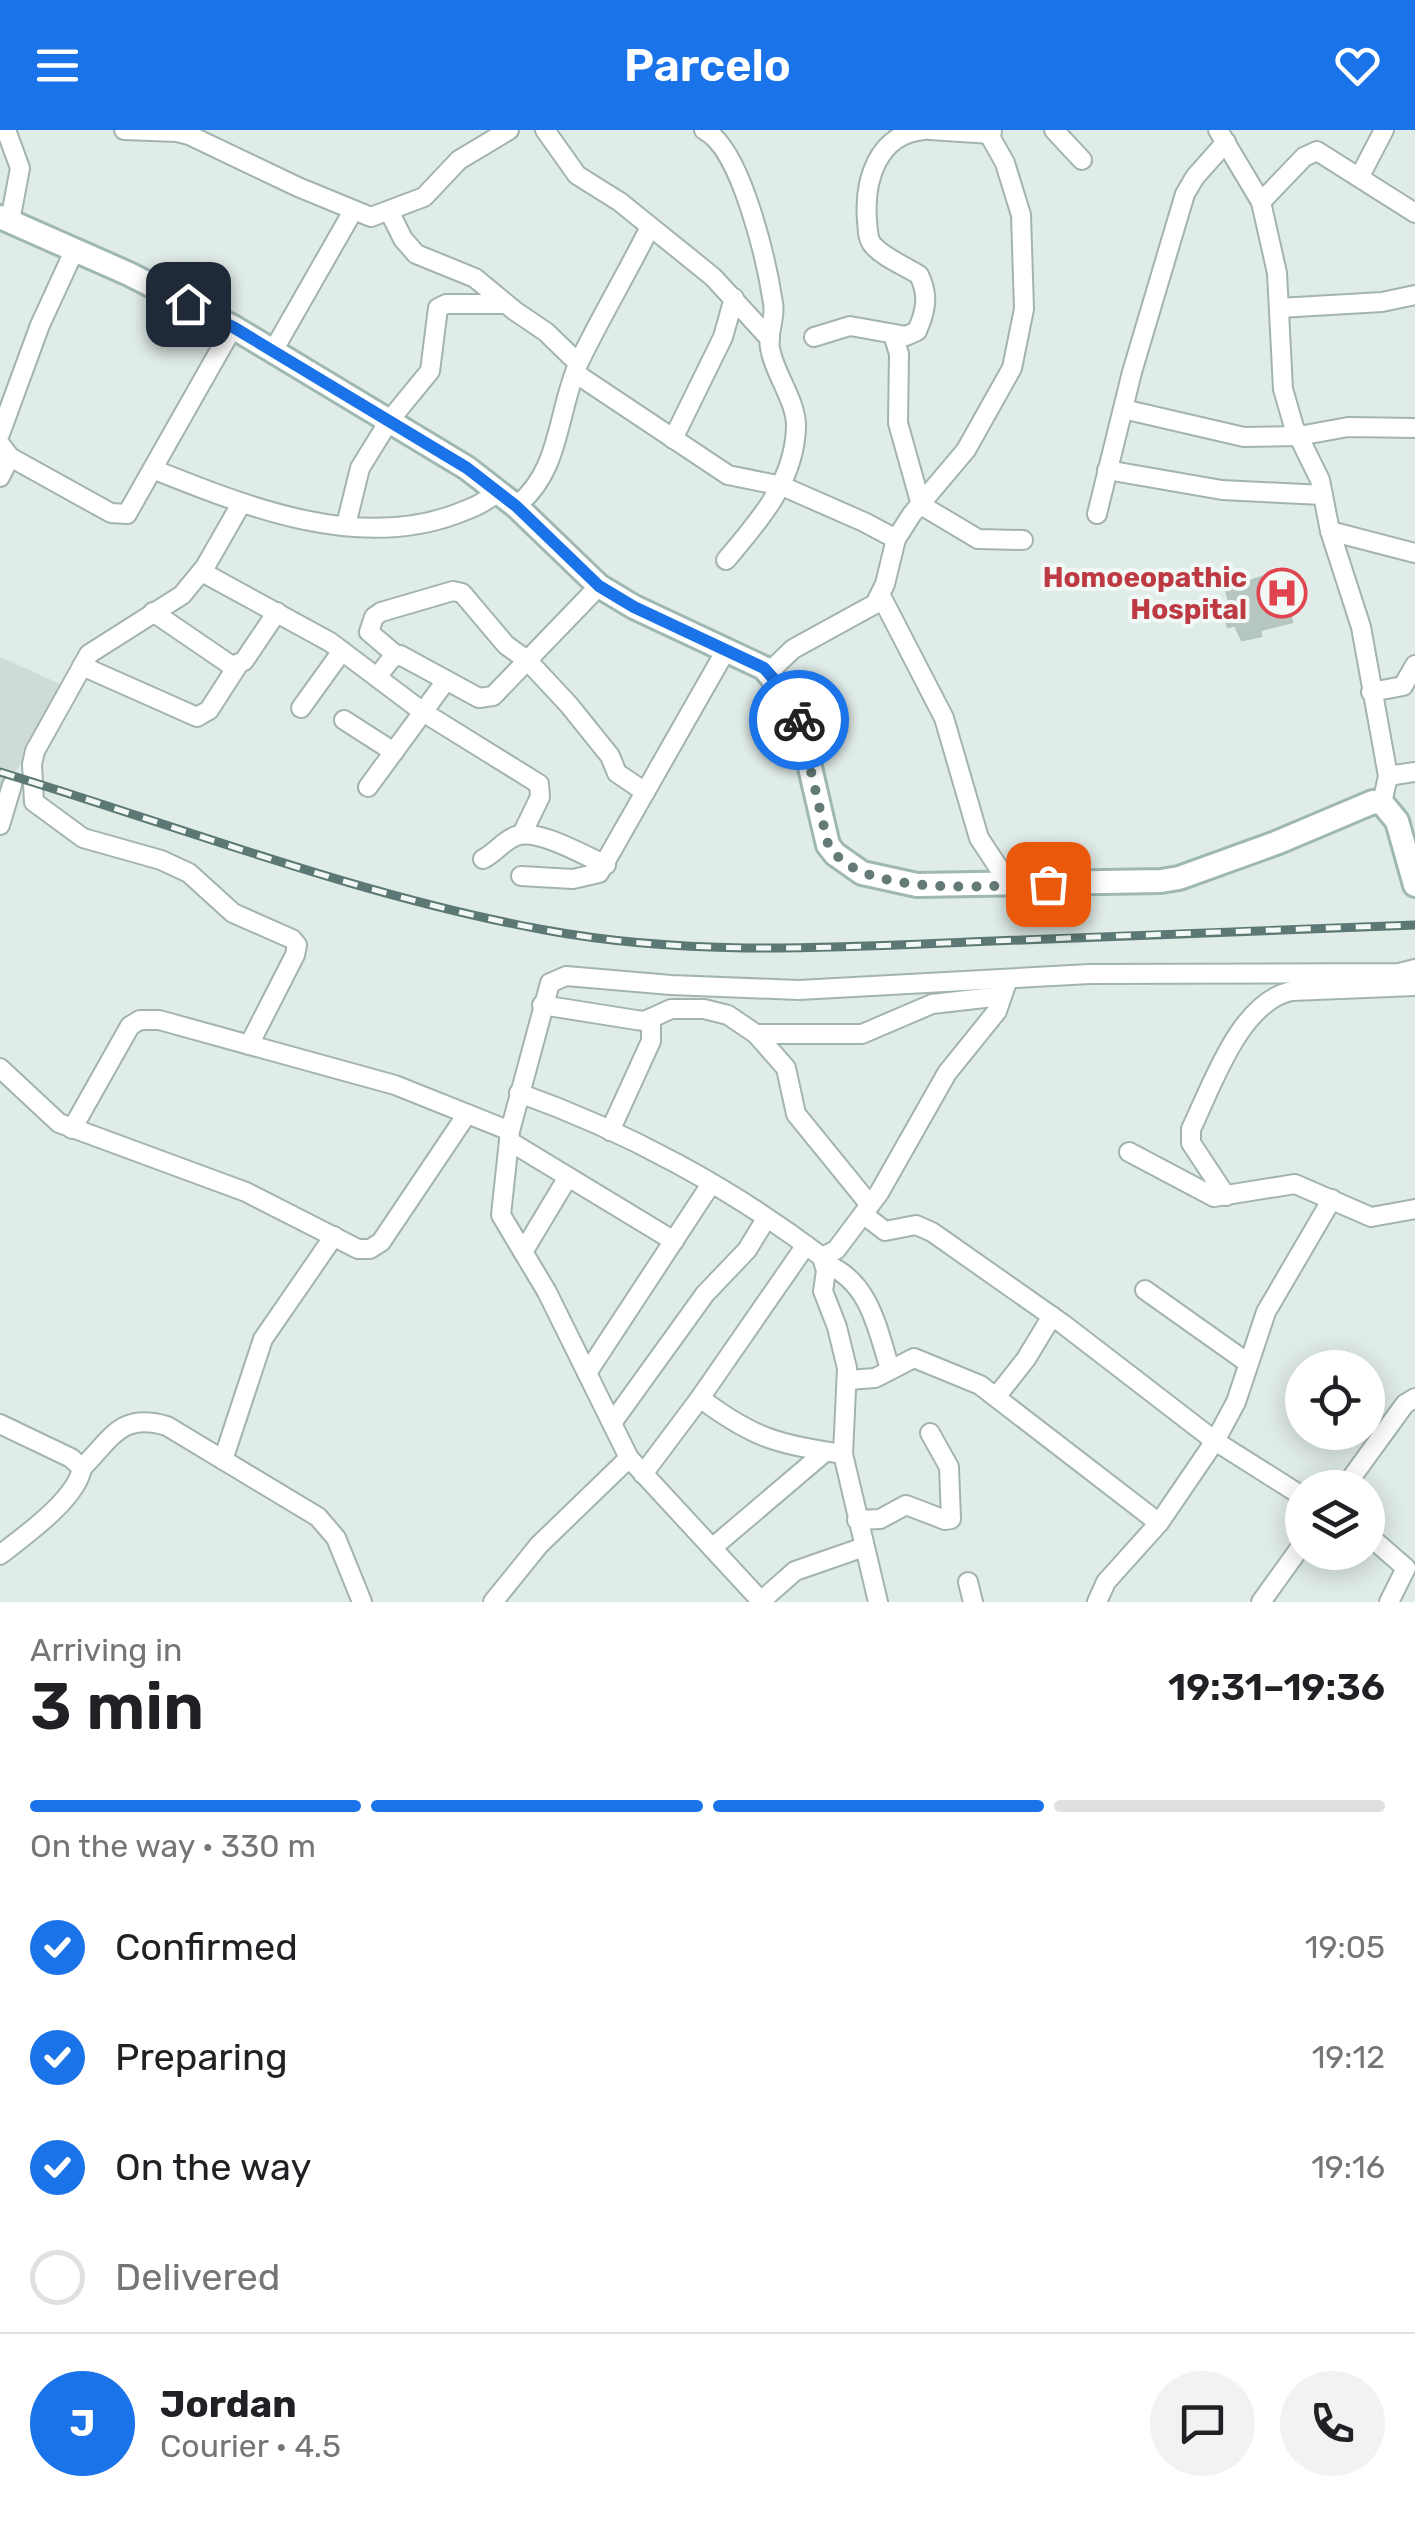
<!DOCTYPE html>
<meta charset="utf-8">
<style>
:root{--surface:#fff;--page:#f2f2f2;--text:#202124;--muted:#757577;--line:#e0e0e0;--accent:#1a73e8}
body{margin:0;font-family:Rubik,sans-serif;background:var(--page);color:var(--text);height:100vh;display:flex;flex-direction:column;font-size:38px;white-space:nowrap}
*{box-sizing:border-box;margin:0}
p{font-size:32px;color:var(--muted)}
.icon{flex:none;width:55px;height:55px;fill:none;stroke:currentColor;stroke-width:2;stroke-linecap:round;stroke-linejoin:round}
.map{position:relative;height:1472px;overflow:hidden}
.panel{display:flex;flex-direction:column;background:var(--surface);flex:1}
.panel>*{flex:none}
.controls{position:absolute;left:1285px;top:1220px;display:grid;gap:20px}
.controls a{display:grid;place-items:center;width:100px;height:100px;border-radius:50%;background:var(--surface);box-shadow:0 5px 25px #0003;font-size:50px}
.pin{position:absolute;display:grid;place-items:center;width:85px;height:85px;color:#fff;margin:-42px;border-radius:20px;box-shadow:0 5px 15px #0006}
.courier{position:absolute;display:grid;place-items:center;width:100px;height:100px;margin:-50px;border:8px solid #1a73e8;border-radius:50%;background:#fff;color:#222;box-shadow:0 2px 12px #0007}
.overview em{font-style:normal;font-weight:600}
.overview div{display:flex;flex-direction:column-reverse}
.overview{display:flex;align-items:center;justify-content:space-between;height:170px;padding:0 30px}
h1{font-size:65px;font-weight:600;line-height:75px}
.bar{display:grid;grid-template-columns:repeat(4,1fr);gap:15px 10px;align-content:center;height:120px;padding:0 30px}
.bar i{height:12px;border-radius:8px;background:var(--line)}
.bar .selected{background:var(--accent)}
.bar p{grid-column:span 4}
.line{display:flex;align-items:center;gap:25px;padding:0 30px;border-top:2px solid var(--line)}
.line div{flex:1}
.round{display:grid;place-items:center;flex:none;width:105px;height:105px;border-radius:52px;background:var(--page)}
ol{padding:0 30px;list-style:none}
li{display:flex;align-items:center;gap:30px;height:110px}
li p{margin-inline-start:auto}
li .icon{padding:10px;border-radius:50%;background:var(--accent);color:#fff;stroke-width:4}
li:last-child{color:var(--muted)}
li i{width:55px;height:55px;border:5px solid var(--line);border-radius:50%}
header{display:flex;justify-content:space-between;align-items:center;height:130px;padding:0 30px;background:var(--accent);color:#fff;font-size:45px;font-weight:600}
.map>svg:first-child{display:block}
.built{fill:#cfdbd7}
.building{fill:#b6c6c1;stroke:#b3c5c0;stroke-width:2.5}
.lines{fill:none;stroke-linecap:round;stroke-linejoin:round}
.street-casing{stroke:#a3b4b0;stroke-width:22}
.secondary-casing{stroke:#9fb8b2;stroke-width:28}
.street{stroke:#fff;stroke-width:18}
.secondary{stroke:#fff;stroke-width:22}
.rail-casing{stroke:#5b7874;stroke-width:9}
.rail{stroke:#f1f8f5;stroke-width:5;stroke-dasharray:15;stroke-linecap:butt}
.done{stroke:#647a76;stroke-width:10;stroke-dasharray:0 18}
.route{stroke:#1a73e8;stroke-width:12}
.labels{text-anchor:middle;stroke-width:8;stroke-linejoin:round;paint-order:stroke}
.health-label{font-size:28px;font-weight:bold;fill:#be3a42;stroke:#f1f8f5;text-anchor:end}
</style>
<header><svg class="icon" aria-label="menu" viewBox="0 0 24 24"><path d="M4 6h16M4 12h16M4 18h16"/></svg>Parcelo<svg class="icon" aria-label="heart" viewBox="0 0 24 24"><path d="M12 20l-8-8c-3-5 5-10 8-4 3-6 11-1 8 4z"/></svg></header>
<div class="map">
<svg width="1415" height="1472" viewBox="0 0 1415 1472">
<rect width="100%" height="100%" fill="#e0ece8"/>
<path class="built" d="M0,527L67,557L0,667Z"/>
<path class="building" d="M1280,441L1292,492L1260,500L1261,506L1242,510L1235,495L1228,497L1223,481L1231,479L1226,459Z"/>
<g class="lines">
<g class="street-casing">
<g id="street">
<path d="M6,0L20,38L10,91"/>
<path d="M124,0L177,2L189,5L298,57L371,87L424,67L459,30L509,0"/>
<path d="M545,0L577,45L620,72L713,147L770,209"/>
<path d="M704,0C741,17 767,133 773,173C776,188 767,203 770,218C774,244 797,271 796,298C794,352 759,391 726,430"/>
<path d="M930,0L991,4"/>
<path d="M1054,0L1082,30"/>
<path d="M1218,0L1261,72L1277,143L1283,259L1294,297L1320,350L1330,401L1361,497L1388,646L1382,673"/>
<path d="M1360,46L1384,0"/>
<path d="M1261,72L1304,27L1317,21L1415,83"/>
<path d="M390,83L403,109L416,124L475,148L515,181L546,202L578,233"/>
<path d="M1279,178L1382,172L1415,165"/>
<path d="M893,204L899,224L898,293L921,375L978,409L1023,410"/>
<path d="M814,207L850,196L906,206L917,201C926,181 929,165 919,145C905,136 882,127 872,114C867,107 868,99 867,90C864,51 877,4 924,0"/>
<path d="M273,221L353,81"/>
<path d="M575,243L728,345L782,356L864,392L896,409"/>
<path d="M1123,279L1244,307L1299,306L1348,297L1415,298"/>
<path d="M0,304L40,195L75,119"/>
<path d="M673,309L723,207L734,168"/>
<path d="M0,314L10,327L111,383L127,384L233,197"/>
<path d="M155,340C248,377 357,421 456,384C472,378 485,373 497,362"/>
<path d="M1107,340L1222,360L1323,365"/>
<path d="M0,347L10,327"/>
<path d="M241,374L205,437L182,465L89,524L35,621L32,634L34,672L83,708L161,730L189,743L233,783L292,809L297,815L295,825L249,915"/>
<path d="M516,376C562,341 557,278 580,230C602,185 627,143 649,99"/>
<path d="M1097,384L1132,242L1185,64L1195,47L1226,12"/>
<path d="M346,395L360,338L389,291L430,241L438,178L446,174H505"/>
<path d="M1330,401L1415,423"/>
<path d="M202,442L330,512L423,582L539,654L540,667L522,704"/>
<path d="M881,466L944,588L979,708L1010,755"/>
<path d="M153,482L232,536L244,531L277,482"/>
<path d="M396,525L369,502L374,487L381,482L453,461L462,463L506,515L527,530L569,575L610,626L617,643L645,662"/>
<path d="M82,536L197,587L209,580L238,535"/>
<path d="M769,542L793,519L875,474L885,454L896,409L912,384L966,320L1012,238L1024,179L1021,85L1005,33L991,8L992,0"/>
<path d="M377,547L392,528L400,525L479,568L493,566L599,456"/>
<path d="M1371,562L1403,556L1415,535"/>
<path d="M301,578L342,521"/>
<path d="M344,590L394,622"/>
<path d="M1388,646L1415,642"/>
<path d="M368,657L445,552"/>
<path d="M0,695L12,655"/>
<path d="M483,729C495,723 503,711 516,706C538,698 585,726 606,735"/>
<path d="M521,746L573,749L599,743L726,520"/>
<path d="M542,875L636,890L645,891L671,879H704L728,885L756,904L786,938L796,984L870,1075"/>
<path d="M756,904H862L932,874L1002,866"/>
<path d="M0,938L59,993L246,1062L358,1119H370L381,1112L467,984"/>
<path d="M519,963C626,1001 733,1059 822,1127L826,1141L823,1161L837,1197L847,1238L843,1324L878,1472"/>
<path d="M72,999L130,896L140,890H159L395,955L510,1001"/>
<path d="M610,1001L651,911V888"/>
<path d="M509,1011L674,1111"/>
<path d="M1129,1022L1214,1067L1295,1054L1371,1087L1415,1079"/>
<path d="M1226,1066L1191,1013V999C1212,956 1240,871 1292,861L1415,856"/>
<path d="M863,1084L885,1101L916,1095L932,1102L1063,1194L1215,1311L1302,1366"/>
<path d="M523,1122L568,1047"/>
<path d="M822,1127L836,1120L879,1063L947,943L997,881L1008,849"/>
<path d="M826,1134C870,1152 877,1198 890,1239"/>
<path d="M1145,1160L1248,1233"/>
<path d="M587,1243L711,1054"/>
<path d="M848,1250L875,1248L914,1228L980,1255L1159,1393"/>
<path d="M996,1267L1026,1229L1052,1186"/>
<path d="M700,1268C753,1308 779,1315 843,1324"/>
<path d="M612,1293L705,1164L747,1120L766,1089"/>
<path d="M0,1294L71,1328L82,1338C77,1369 24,1406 0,1425"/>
<path d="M223,1330L263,1209L334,1106"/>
<path d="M82,1338C112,1308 121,1282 167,1296L318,1387L336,1408L362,1472"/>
<path d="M643,1344L700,1268L806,1115"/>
<path d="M1344,1358L1405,1274L1415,1268"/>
<path d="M857,1390L880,1389L906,1375L945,1390L951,1389L949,1337L930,1303"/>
<path d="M1368,1405L1406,1438L1389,1472"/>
<path d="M712,1418L825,1322"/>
<path d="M968,1452L973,1472"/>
<path d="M761,1471L795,1441L864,1417"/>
<path d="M493,1472L539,1415L629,1328"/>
<path d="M762,1472L629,1328L547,1162L501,1085L510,1001L550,853L566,846L671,855L799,860L1090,844L1399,843L1415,839"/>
<path d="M1097,1472L1106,1452L1159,1393L1215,1311L1236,1272L1266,1182L1332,1069"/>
<path d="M1261,1472L1302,1415"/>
</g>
</g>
<g class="secondary-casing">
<path id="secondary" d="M0,87L129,144L233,197L467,338L516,376L599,456L634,477L764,538L796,577L828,715L835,724L862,743L917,755L1161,751L1179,748L1276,713L1373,672L1382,673L1397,691L1415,755"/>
</g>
<use href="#street" class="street"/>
<use href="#secondary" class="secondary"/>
<g class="rail-casing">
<path id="rail" d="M0,642C181,697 359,766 545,800C685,826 827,818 968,812C1117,806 1266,800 1415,795"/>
</g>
<use href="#rail" class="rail"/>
</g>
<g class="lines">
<path class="done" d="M799,590L828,714C859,770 992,755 1048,754"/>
<path class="route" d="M188,174L233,197L467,338L516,376L599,456L634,477L764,538L794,572L799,590"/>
</g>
<defs>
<g id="hospital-ring" transform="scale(2.5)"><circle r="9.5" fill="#f1f8f5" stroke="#e0444e" stroke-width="1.5"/><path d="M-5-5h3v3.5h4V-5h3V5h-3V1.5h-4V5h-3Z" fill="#e0444e"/></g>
</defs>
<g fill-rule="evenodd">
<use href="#hospital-ring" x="1282" y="463"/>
</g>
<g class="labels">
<g class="health-label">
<text x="1247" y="457">Homoeopathic<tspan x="1247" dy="32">Hospital</tspan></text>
</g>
</g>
</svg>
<div class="controls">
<a><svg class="icon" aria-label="locate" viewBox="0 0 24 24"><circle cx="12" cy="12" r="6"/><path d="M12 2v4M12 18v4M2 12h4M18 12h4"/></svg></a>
<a><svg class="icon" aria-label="layers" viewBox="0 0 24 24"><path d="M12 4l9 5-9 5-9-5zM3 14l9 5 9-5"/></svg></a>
</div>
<div class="pin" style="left:1048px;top:754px;background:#ea580c"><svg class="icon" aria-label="bag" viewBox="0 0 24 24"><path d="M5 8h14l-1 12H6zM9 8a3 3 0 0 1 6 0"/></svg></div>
<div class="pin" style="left:188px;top:174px;background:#1f2937"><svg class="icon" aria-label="home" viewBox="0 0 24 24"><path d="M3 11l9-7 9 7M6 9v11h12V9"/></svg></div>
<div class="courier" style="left:799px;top:590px"><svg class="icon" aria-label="bike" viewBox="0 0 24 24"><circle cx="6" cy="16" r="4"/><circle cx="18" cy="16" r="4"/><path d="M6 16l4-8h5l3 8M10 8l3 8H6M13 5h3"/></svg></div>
</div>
<section class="panel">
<div class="overview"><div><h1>3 min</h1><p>Arriving in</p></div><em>19:31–19:36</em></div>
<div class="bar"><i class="selected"></i><i class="selected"></i><i class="selected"></i><i></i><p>On the way · 330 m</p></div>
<ol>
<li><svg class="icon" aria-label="check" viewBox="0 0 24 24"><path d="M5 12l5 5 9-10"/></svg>Confirmed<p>19:05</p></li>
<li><svg class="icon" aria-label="check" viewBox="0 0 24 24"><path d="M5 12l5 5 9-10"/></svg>Preparing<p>19:12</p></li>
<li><svg class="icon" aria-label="check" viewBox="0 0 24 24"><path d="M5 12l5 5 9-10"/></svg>On the way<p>19:16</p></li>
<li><i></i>Delivered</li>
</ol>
<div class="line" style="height:180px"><b class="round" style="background:var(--accent);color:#fff">J</b><div><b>Jordan</b><p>Courier · 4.5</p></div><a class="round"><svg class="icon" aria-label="chat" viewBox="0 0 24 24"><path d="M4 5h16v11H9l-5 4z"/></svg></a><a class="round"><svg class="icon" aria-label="phone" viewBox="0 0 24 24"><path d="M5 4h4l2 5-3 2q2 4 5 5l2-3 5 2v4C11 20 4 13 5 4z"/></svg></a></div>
</section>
